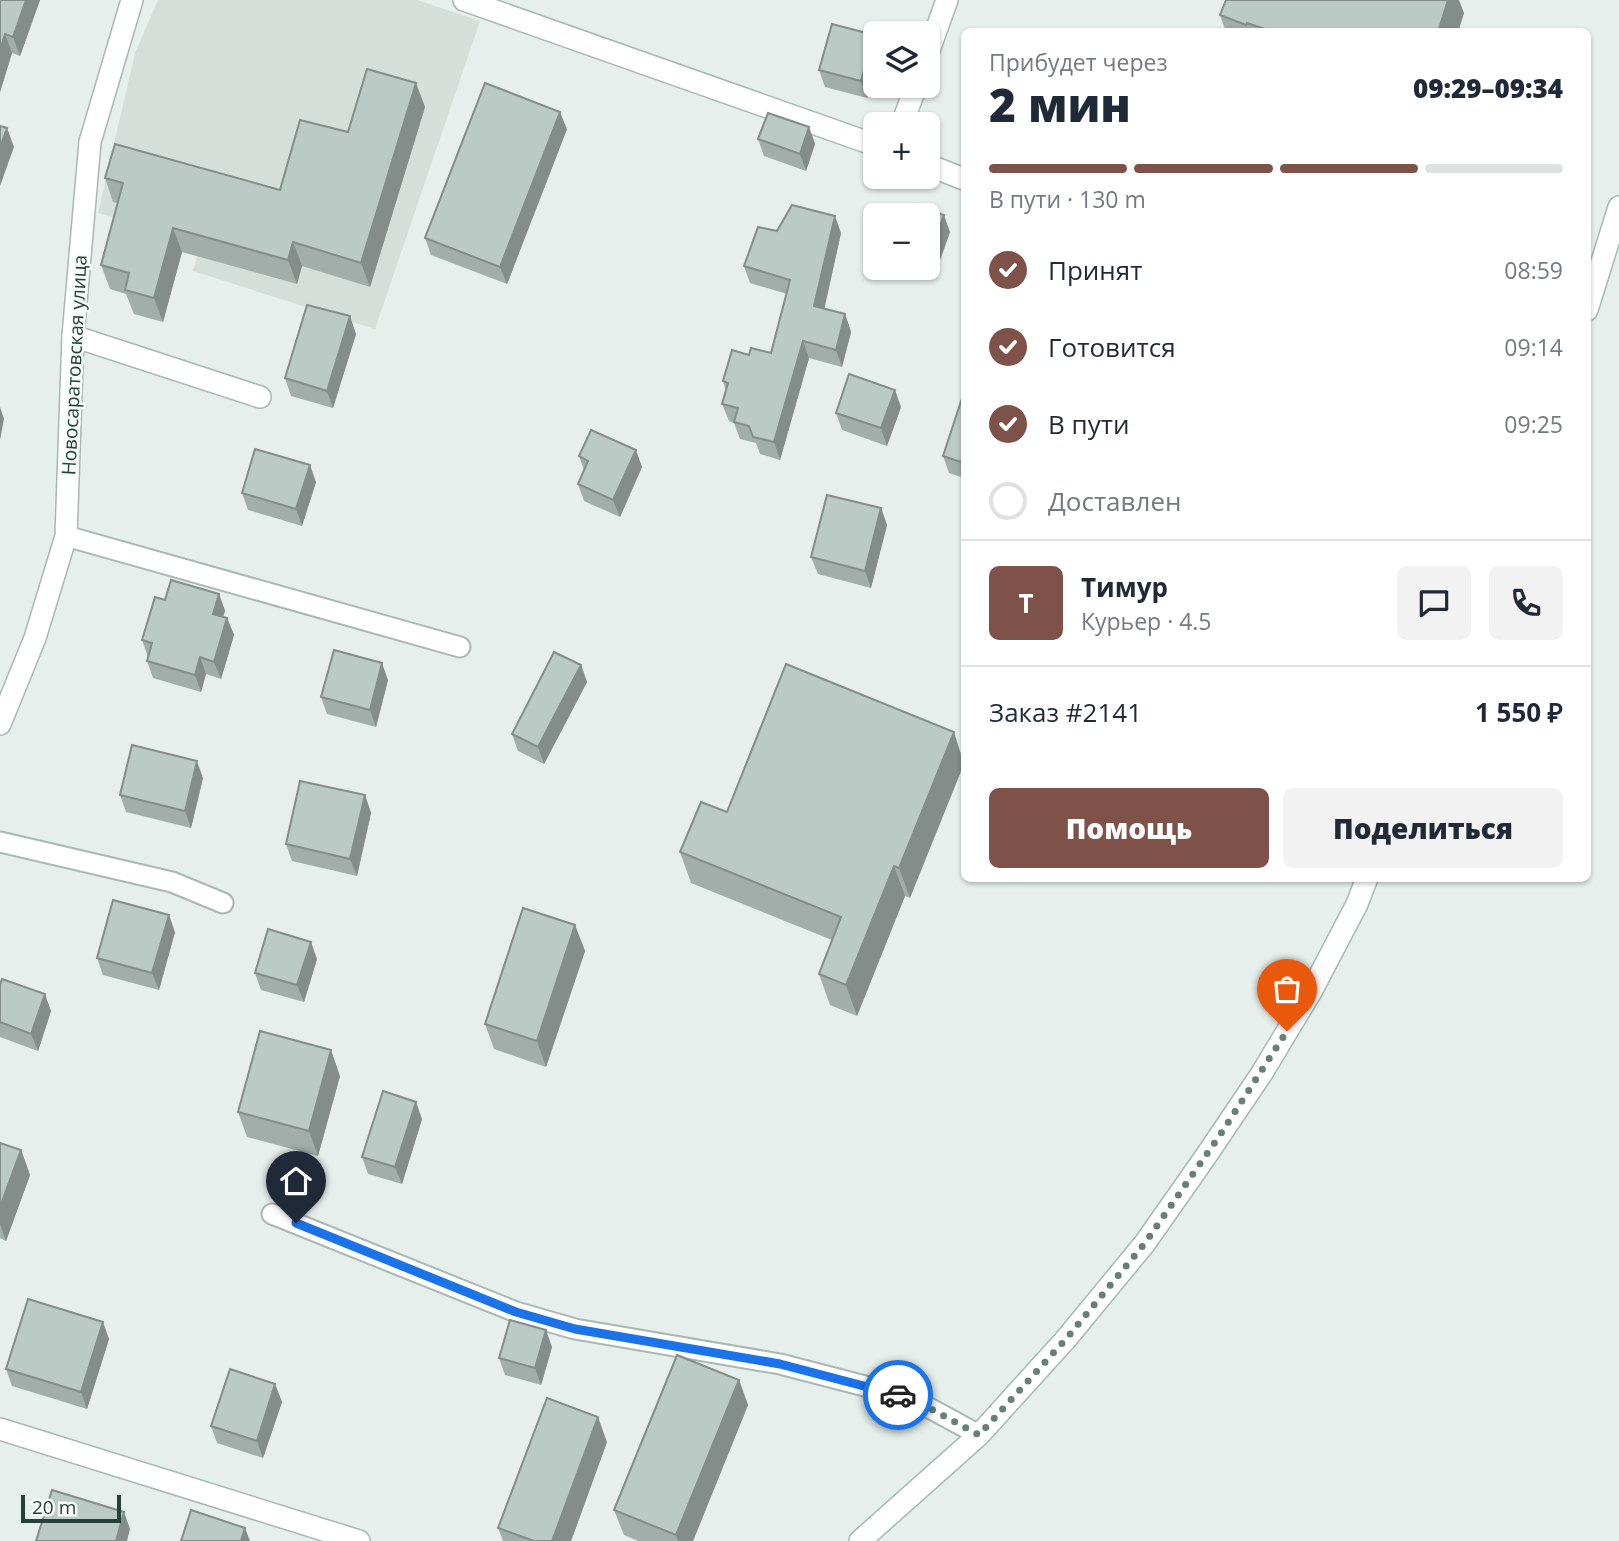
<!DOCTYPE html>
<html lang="ru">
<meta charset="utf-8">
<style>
:root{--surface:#fff;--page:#f2f2f3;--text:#1f2937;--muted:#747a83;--line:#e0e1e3;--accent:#7f5249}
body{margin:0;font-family:"Open Sans",sans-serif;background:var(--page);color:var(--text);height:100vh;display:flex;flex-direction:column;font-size:26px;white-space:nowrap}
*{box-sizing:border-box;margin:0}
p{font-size:23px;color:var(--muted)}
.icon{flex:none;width:38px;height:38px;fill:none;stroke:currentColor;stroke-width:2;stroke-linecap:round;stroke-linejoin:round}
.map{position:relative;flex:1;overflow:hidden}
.sheet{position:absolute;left:961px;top:28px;width:630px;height:854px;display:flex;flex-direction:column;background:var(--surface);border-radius:10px;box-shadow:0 2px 5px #0004}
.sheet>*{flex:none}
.tools{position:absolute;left:863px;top:21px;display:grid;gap:14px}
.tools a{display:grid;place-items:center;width:77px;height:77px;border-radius:10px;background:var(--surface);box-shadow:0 2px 5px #0004;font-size:35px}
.scale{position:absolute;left:21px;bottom:18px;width:100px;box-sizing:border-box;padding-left:7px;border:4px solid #24423a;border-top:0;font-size:19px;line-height:24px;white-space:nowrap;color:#24423a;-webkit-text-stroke:5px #f7fbf9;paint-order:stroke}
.pin{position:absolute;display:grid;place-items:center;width:60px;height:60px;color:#fff;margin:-72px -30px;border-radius:50% 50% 50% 0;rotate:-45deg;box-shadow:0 0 7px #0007}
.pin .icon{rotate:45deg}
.courier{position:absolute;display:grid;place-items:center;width:70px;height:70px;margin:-35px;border:5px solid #1a73e8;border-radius:50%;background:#fff;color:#222;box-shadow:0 2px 9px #0007}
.head em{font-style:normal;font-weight:800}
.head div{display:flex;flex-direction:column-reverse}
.head{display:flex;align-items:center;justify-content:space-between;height:119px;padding:0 28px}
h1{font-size:46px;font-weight:800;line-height:52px}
.bar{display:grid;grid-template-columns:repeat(4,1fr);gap:10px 7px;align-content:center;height:84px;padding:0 28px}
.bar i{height:9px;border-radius:5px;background:var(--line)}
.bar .on{background:var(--accent)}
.bar p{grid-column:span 4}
.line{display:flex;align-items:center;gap:18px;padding:0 28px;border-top:2px solid var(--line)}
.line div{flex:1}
.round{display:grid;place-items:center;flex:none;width:74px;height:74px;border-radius:10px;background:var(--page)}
ol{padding:0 28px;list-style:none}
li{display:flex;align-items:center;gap:21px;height:77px}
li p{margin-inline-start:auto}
li .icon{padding:7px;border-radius:50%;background:var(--accent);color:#fff;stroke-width:4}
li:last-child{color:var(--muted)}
li i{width:38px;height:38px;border:4px solid var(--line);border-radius:50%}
.action{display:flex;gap:14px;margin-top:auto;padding:14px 28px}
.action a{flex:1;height:80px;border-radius:10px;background:var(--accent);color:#fff;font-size:28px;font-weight:800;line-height:80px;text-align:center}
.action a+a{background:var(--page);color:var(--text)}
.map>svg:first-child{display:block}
.built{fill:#d4dfda}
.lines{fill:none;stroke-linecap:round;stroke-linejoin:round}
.service-casing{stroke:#a8b8b2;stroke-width:23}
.minor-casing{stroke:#a8b8b2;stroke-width:24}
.secondary-casing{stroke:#a4bbb3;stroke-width:24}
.service{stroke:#fff;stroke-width:19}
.minor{stroke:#fff;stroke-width:21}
.secondary{stroke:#fff;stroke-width:21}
.wall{fill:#a1aea9}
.shaded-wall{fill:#838d89}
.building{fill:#bbcac4;stroke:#838d89;stroke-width:2}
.done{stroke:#687f78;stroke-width:7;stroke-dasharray:0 12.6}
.route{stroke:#1a73e8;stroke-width:9}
.labels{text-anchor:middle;stroke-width:5;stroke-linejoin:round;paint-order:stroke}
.street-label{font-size:19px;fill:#24423a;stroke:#f7fbf9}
</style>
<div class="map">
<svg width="1619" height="1541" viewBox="0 0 1619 1541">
<rect width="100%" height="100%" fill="#e6efeb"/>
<path class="built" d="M158,0H417L480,21L375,329L193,271L201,243L98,213L135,53Z"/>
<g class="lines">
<g class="service-casing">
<g id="service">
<path d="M66,536L460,647"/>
<path d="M0,842L172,882L223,903"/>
<path d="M272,1214L516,1312L575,1329L780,1364L911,1398L979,1435"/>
</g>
</g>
<g class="minor-casing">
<g id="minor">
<path d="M464,0L875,145"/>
<path d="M928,53L947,0"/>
<path d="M902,124L916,86"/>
<path d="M928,165L964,179"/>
<path d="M73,336L260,397"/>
<path d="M0,724L35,638L66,536L73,336L90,142L132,0"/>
<path d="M0,1429L359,1541"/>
</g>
</g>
<g class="secondary-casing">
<g id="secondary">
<path d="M1587,310L1619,207"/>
<path d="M860,1541L979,1435L1066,1339L1145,1243L1206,1156L1262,1073L1312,990L1357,904L1367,878"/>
</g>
</g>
<use href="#service" class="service"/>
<use href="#minor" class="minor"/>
<use href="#secondary" class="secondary"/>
</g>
<g class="wall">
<path d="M0,0H40L20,56L12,53L0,92Z"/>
<path d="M1464,13L1458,32H1226L1220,15Z"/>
<path d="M874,35L867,98L825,87L819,70Z"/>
<path d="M425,107L370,287L302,266L297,284L182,252L163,322L134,314L126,294L110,289L101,265L118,203L113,202L105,178L280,190L348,132Z"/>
<path d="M809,127L815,144L806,171L764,156L758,139Z"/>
<path d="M567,129L507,284L431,255L425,238Z"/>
<path d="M928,215L950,232L935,274L917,268H928Z"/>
<path d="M777,231L841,233L824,309L845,314L851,332L842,367L809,358L780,460L760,454L756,443L740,439L734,423L729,421L722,404L726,391L723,381L749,355L771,353L787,294L750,283L744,266Z"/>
<path d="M356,334L333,408L291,396L285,378Z"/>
<path d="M964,392V478L949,473L943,456Z"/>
<path d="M901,407L887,446L842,430L836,413Z"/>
<path d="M579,456L642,467L620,517L584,501L578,484L584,470Z"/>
<path d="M316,482L302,526L248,510L242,493Z"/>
<path d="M881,508L887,525L871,588L818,574L811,557Z"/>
<path d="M219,594L225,611L223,617L227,618L234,635L221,679L206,674L201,692L153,678L147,661L148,657L142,640L165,600Z"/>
<path d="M581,665L587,682L544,764L518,751L512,734Z"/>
<path d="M388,680L376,727L327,714L321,697Z"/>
<path d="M954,732L910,898L905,896L857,1016L830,1005L819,974L832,940L691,883L680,852L727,812Z"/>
<path d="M203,778L191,828L126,812L120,795Z"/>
<path d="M365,795L371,813L357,876L292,861L286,844Z"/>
<path d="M575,925L585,951L546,1067L494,1049L485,1024Z"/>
<path d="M175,932L159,990L103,975L97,958Z"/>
<path d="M317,959L304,1002L261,990L255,973Z"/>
<path d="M0,985L51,1011L38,1051L0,1037Z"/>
<path d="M340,1076L318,1156L247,1137L238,1112Z"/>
<path d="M422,1119L402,1184L368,1174L362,1157Z"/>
<path d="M0,1143L21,1150L30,1175L6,1241L0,1238Z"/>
<path d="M109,1339L87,1409L12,1386L6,1369Z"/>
<path d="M552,1347L541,1385L505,1375L499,1358Z"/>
<path d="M739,1380L748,1405L693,1541H638L624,1535L614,1510Z"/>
<path d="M275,1384L282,1402L263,1458L217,1443L211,1426Z"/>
<path d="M607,1442L571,1541H503L498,1528Z"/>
</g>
<g class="shaded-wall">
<path d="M26,0H40L20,56L13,37Z"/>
<path d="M1448,0H1459L1464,13L1458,32H1438Z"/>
<path d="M5,34L12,53L0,92V50Z"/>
<path d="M874,35L875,39V70L867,98L861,81Z"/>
<path d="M416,83L425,107L370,287L361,263Z"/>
<path d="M560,112L567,129L507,284L500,267Z"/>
<path d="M809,127L815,144L806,171L800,154Z"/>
<path d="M7,128L14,147L0,186V148Z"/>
<path d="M944,215L950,232L935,274L929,257Z"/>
<path d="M835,216L841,233L821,324L814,306Z"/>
<path d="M173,228L182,252L163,322L154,298Z"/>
<path d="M293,242L302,266L297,284L288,260Z"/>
<path d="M845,314L851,332L842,367L836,350Z"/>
<path d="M350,316L356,334L333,408L327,391Z"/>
<path d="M803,341L809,358L780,460L774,442Z"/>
<path d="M895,390L901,407L887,446L881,428Z"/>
<path d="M0,407L4,419L0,440Z"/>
<path d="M636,450L642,467L620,517L613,500Z"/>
<path d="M310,465L316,482L302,526L296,509Z"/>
<path d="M881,508L887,525L871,588L865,571Z"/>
<path d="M219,594L225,611L219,631L213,614Z"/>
<path d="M227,618L234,635L221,679L214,662Z"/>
<path d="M200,657L206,674L201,692L195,675Z"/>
<path d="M382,663L388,680L376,727L370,710Z"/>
<path d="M581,665L587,682L544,764L538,747Z"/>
<path d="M954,732L964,764L910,898L899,868Z"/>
<path d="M197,761L203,778L191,828L185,811Z"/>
<path d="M365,795L371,813L357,876L350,859Z"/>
<path d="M894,866L905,896L857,1016L846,985Z"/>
<path d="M169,915L175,932L159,990L152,973Z"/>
<path d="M575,925L585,951L546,1067L537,1041Z"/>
<path d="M311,942L317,959L304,1002L297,985Z"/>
<path d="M45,994L51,1011L38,1051L31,1034Z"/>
<path d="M331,1050L340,1076L318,1156L309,1131Z"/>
<path d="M416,1102L422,1119L402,1184L395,1167Z"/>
<path d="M21,1150L30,1175L6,1241L0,1224V1207Z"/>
<path d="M103,1322L109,1339L87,1409L81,1392Z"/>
<path d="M546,1330L552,1347L541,1385L535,1368Z"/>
<path d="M739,1380L748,1405L693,1541H678L676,1535Z"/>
<path d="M275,1384L282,1402L263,1458L257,1441Z"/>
<path d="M598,1417L607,1442L571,1541H552Z"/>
<path d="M124,1512L130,1529L127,1541H116Z"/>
<path d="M245,1528L250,1541H241Z"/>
</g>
<g class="building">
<path d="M0,0H26L13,37L5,34L0,50Z"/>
<path d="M1226,0H1448L1438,32H1274L1247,23L1246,25L1220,15Z"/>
<path d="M832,24L874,35L861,81L819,70Z"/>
<path d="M367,69L416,83L361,263L293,242L288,260L173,228L154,298L125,290L129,273L101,265L123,183L105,178L115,144L280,190L300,120L348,132Z"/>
<path d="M485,83L560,112L500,267L425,238Z"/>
<path d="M768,113L809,127L800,154L758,139Z"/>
<path d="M0,126L7,128L0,148Z"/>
<path d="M913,204L944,215L929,257H928V215H909Z"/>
<path d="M792,205L835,216L814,306L845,314L836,350L803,341L774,442L753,437L749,426L734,422L738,408L722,404L728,383L723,381L732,350L749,355L751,348L771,353L790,280L744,266L758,227L777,231Z"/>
<path d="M307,305L350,316L327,391L285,378Z"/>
<path d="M849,374L895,390L881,428L836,413Z"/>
<path d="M964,392V463L943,456Z"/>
<path d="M591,430L636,450L613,500L578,484L588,461L579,456Z"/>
<path d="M255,449L310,465L296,509L242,493Z"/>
<path d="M827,495L881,508L865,571L811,557Z"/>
<path d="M171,580L219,594L213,614L227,618L214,662L200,657L195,675L147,661L152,643L142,640L155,597L165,600Z"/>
<path d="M334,650L382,663L370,710L321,697Z"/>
<path d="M554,652L581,665L538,747L512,734Z"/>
<path d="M786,664L954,732L899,868L894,866L846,985L819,974L841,917L680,852L701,802L727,812Z"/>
<path d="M132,745L197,761L185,811L120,795Z"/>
<path d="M300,781L365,795L350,859L286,844Z"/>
<path d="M113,900L169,915L152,973L97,958Z"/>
<path d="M523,908L575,925L537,1041L485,1024Z"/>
<path d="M268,929L311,942L297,985L255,973Z"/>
<path d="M2,979L45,994L31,1034L0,1022V985Z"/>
<path d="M260,1031L331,1050L309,1131L238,1112Z"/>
<path d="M383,1091L416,1102L395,1167L362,1157Z"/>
<path d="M0,1143L21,1150L0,1207Z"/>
<path d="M28,1299L103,1322L81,1392L6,1369Z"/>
<path d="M510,1320L546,1330L535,1368L499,1358Z"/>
<path d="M677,1355L739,1380L676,1535L614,1510Z"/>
<path d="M230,1369L275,1384L257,1441L211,1426Z"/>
<path d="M547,1398L598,1417L552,1541H534L498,1528Z"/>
<path d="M52,1490L124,1512L116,1541H36Z"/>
<path d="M191,1510L245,1528L241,1541H181Z"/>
</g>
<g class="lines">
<path class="done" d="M898,1395L911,1398L979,1435L1066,1339L1145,1243L1220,1135L1287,1031"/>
<path class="route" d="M296,1223L516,1312L575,1329L780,1364L898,1395"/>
</g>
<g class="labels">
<g class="street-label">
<text transform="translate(74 365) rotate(-87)" y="7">Новосаратовская улица</text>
</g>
</g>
</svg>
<div class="tools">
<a><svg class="icon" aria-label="layers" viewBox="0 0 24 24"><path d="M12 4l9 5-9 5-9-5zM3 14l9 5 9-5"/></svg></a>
<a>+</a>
<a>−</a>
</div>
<div class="scale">20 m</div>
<div class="pin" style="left:1287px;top:1031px;background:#ea580c"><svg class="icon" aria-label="bag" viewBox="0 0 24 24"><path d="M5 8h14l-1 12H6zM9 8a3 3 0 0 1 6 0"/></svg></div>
<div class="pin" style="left:296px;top:1223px;background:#1f2937"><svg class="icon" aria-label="home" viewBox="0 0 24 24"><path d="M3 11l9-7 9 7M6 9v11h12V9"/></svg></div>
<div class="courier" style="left:898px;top:1395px"><svg class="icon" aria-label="car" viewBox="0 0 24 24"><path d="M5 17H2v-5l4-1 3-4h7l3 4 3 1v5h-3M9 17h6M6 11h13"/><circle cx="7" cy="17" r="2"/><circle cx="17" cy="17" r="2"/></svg></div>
<section class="sheet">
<div class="head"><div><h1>2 мин</h1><p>Прибудет через</p></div><em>09:29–09:34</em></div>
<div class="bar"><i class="on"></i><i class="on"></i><i class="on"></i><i></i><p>В пути · 130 m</p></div>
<ol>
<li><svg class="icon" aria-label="check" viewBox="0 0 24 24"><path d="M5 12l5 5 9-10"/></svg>Принят<p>08:59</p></li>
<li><svg class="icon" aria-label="check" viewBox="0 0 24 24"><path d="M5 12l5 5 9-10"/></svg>Готовится<p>09:14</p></li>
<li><svg class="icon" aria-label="check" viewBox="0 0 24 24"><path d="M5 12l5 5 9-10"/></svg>В пути<p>09:25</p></li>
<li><i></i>Доставлен</li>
</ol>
<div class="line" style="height:126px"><b class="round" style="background:var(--accent);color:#fff">Т</b><div><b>Тимур</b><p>Курьер · 4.5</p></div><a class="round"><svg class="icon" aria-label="chat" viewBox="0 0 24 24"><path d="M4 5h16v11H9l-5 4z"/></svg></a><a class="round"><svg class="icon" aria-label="phone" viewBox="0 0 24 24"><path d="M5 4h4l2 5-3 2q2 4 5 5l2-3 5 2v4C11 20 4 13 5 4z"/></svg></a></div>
<div class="line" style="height:91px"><div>Заказ #2141</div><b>1 550 ₽</b></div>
<div class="action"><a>Помощь</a><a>Поделиться</a></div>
</section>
</div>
